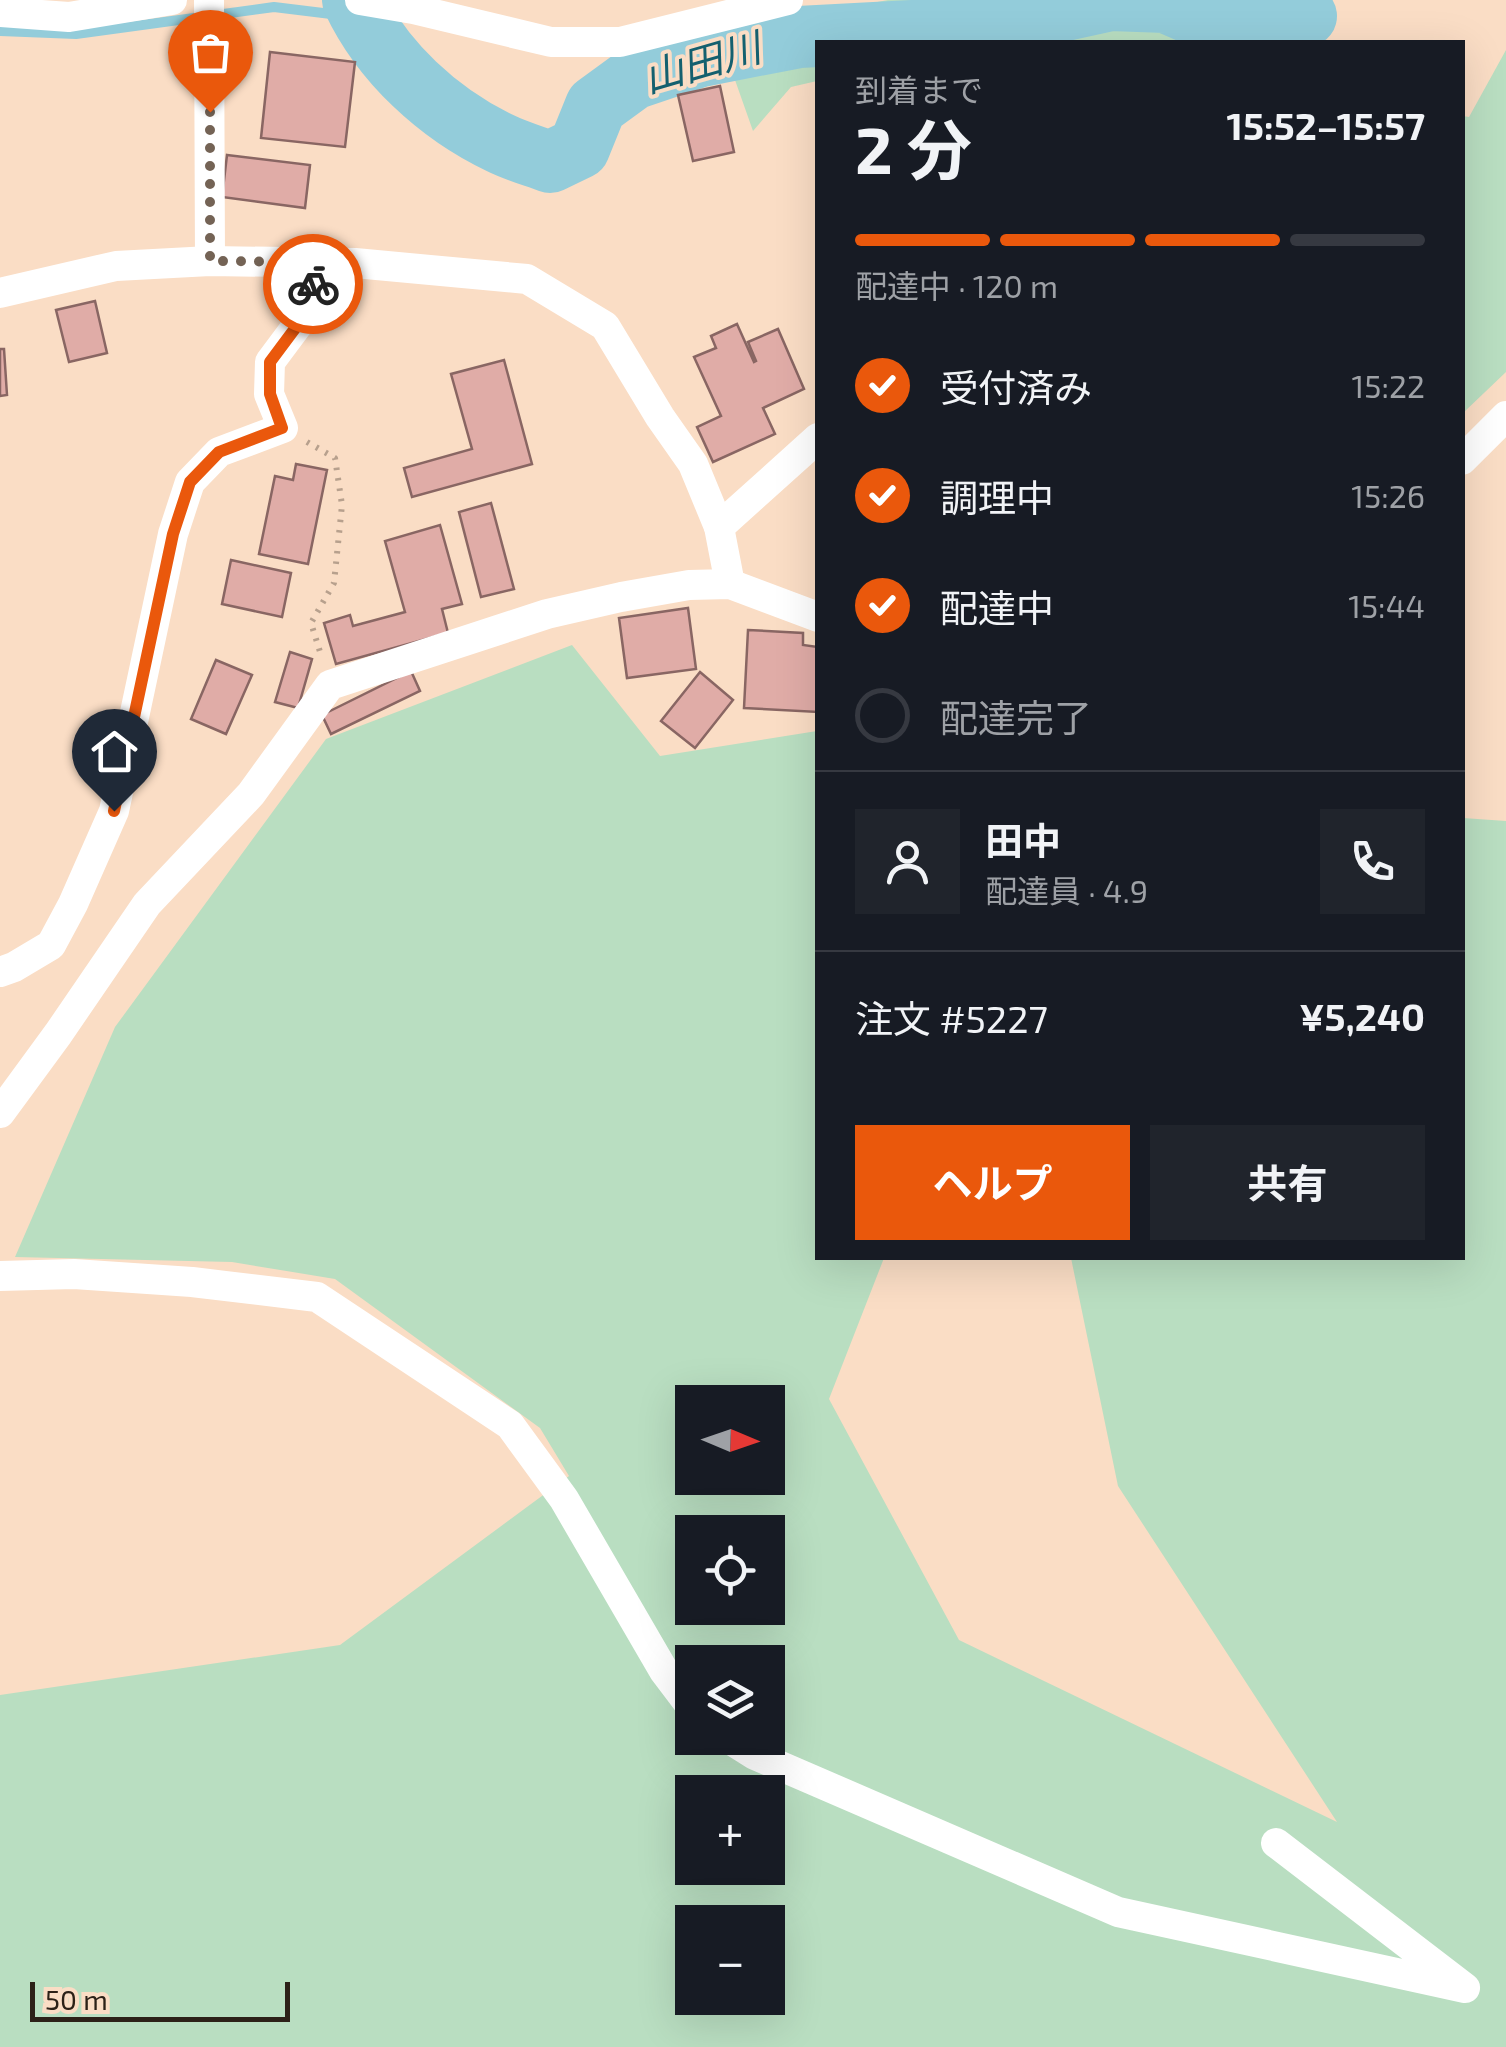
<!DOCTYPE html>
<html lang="ja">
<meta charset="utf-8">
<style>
:root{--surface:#171b24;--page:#20242c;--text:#f1f3f6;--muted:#9ea1a6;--line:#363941;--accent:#ea580c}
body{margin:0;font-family:"Exo 2","Noto Sans JP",sans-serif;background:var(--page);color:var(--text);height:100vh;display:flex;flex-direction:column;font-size:38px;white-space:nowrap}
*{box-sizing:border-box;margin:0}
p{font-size:32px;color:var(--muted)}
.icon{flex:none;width:55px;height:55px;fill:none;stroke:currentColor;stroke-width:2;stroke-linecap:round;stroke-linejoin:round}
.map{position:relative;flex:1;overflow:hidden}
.details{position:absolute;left:815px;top:40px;width:650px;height:1220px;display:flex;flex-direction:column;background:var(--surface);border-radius:0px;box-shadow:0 10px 40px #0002}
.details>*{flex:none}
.needle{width:65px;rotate:92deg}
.tools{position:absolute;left:675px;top:1385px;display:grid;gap:20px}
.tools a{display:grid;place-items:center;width:110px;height:110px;border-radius:0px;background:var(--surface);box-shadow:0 10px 40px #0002;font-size:50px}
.scale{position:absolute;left:30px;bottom:25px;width:260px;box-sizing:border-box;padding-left:10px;border:5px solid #2c2118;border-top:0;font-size:28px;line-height:35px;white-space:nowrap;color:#2c2118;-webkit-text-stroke:8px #faddc5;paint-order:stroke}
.pin{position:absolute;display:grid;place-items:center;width:85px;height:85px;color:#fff;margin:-102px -42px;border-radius:50% 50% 50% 0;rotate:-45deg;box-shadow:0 0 10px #0007}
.pin .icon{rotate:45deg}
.courier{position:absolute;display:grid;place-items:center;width:100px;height:100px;margin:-50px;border:8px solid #ea580c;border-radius:50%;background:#fff;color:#222;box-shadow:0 2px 12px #0007}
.head em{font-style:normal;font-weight:700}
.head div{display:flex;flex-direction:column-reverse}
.head{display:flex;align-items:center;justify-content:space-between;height:170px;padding:0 40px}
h1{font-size:65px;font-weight:700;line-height:75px}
.bar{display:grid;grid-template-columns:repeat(4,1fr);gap:15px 10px;align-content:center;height:120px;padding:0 40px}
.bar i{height:12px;border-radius:8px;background:var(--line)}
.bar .current{background:var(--accent)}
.bar p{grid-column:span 4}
.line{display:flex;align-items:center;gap:25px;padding:0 40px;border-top:2px solid var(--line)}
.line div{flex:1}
.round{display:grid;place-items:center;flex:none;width:105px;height:105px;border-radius:0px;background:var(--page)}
ol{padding:0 40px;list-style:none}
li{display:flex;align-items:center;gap:30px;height:110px}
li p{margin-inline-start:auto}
li .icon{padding:10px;border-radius:50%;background:var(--accent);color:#fff;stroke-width:4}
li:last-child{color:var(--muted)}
li i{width:55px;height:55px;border:5px solid var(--line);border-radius:50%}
.button{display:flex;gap:20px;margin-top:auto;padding:20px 40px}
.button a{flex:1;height:115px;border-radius:0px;background:var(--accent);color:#fff;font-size:40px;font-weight:700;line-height:115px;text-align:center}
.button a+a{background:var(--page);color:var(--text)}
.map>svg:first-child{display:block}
.green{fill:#b9dec1;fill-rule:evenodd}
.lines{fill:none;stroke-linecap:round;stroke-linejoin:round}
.stream{stroke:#93ccda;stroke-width:10}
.river{stroke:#93ccda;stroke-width:62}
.building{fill:#e0aca7;stroke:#896663;stroke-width:2.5}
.path{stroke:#b7a08d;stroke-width:6;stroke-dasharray:2.5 8;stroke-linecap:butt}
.street{stroke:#fff;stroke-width:30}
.done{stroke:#746355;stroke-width:10;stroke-dasharray:0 18}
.route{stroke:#ea580c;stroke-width:12}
.labels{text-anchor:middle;stroke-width:8;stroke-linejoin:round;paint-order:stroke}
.water-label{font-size:40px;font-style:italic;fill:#14606f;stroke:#faddc5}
</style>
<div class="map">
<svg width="1506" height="2047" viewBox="0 0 1506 2047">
<rect width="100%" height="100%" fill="#faddc5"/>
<g class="green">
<path d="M888,0H1262L1311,42H818L817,81L791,87L753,131L735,80L698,76L694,45L830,11Z"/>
<path d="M1506,50V372L1463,413V116L1469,117Z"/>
<path d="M572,645L660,756L817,731L818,1258H884L829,1399L959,1640L1337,1822L1118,1486L1071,1258H1462L1463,818L1506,821V2047H0V1695L340,1645L569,1476L540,1428L335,1279L232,1262L15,1257L115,1027L326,739ZM692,1402H768V1478H692ZM692,1532H768V1608H692ZM692,1662H768V1738H692ZM692,1792H768V1868H692ZM692,1922H768V1998H692Z"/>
</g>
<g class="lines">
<path class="stream" d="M0,31L76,34L274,7L331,14L454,144L519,173L526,153"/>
<path class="river" d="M353,0C382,62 439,114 500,143C516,151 534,156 550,162L579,148L596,106L633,79L701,56L799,37L987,27L1111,0L1166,2L1224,27L1306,16L1295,0"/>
</g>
<g class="building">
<path d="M270,52L355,62L345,147L261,138Z"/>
<path d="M720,86L734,152L693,161L678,95Z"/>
<path d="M227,155L310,165L305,208L222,197Z"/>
<path d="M95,301L107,353L69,362L56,310Z"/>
<path d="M737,324L754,362L756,361L748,342L778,329L804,389L763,408L775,434L713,462L697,427L721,416L694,357L716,348L711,336Z"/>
<path d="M0,349H4L7,395L0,396Z"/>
<path d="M504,360L532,464L412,497L404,468L472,449L451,374Z"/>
<path d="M296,464L327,470L308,564L259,554L275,476L293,480Z"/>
<path d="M491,503L514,589L481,597L459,512Z"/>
<path d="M440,525L462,604L442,609L448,633L336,664L324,623L350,615L353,626L405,612L385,541Z"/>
<path d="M231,560L291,573L282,617L222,604Z"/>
<path d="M688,608L696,669L627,678L619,618Z"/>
<path d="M748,630L803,633V645L818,647V712L744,708Z"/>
<path d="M290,652L312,659L298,708L275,702Z"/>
<path d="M216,660L252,675L226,734L191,719Z"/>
<path d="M411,671L420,691L331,734L322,715Z"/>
<path d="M700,672L733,700L695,748L661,721Z"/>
</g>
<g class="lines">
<path class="path" d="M307,442L335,458L342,505L334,583L311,623L321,655"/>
<g class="street">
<path d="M209,0L210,261"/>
<path d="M360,0L413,9L551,42H620L788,0"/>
<path d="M0,12L69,17L172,0"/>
<path d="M0,293L116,266L210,261L355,263L527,279L605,326L660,417L693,464L719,527L730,584"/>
<path d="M1462,460L1506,416"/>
<path d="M719,527L818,438"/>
<path d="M0,972L14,967L51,945L73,904L114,811L173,534L190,482L219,452L283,428L269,394L270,362L311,307L315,262"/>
<path d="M0,1113L58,1034L147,904L251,794L330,685L547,614L621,597L689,585L730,584L818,617"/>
<path d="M0,1276L74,1274L192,1282L317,1297L510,1425L564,1499L664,1671L692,1708"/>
<path d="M728,1738L755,1755L1118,1912L1465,1988L1276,1843"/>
</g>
</g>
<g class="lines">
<path class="done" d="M210,112V261L315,262L313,284"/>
<path class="route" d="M114,811L173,534L190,482L219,452L282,428L270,394V362L311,307L313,284"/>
</g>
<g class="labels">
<g class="water-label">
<text transform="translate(702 63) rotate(-16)" y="14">山田川</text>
</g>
</g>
</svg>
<div class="tools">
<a><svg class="needle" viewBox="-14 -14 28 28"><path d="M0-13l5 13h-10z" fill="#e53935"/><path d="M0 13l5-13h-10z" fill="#9ea1a6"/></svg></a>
<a><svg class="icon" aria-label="locate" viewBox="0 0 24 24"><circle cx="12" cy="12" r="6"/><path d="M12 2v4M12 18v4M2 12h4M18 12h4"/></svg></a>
<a><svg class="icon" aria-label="layers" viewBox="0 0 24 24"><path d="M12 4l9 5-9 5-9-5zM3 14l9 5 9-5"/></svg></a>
<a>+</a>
<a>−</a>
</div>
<div class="scale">50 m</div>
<div class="pin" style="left:210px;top:112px;background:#ea580c"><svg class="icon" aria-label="bag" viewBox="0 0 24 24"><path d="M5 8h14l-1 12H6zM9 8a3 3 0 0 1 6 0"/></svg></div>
<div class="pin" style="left:114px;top:811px;background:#1f2937"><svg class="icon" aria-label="home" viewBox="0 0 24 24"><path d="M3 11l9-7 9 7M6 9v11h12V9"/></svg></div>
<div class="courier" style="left:313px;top:284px"><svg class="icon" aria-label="bike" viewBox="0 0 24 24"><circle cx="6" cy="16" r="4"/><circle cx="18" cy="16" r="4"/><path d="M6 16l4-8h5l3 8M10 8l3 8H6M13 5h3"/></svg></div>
<section class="details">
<div class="head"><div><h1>2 分</h1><p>到着まで</p></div><em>15:52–15:57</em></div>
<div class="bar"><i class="current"></i><i class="current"></i><i class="current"></i><i></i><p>配達中 · 120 m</p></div>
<ol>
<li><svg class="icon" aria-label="check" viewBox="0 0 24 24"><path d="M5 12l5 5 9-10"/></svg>受付済み<p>15:22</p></li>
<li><svg class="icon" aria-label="check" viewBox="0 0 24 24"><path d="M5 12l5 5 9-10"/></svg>調理中<p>15:26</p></li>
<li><svg class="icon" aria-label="check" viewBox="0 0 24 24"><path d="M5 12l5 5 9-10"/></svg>配達中<p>15:44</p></li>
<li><i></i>配達完了</li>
</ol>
<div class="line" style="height:180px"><a class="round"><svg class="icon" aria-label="person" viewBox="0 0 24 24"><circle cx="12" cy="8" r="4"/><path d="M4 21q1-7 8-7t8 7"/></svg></a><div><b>田中</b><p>配達員 · 4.9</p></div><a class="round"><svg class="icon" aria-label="phone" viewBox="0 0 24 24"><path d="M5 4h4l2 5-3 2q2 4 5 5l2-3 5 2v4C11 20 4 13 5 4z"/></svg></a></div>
<div class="line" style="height:130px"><div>注文 #5227</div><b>¥5,240</b></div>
<div class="button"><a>ヘルプ</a><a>共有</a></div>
</section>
</div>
